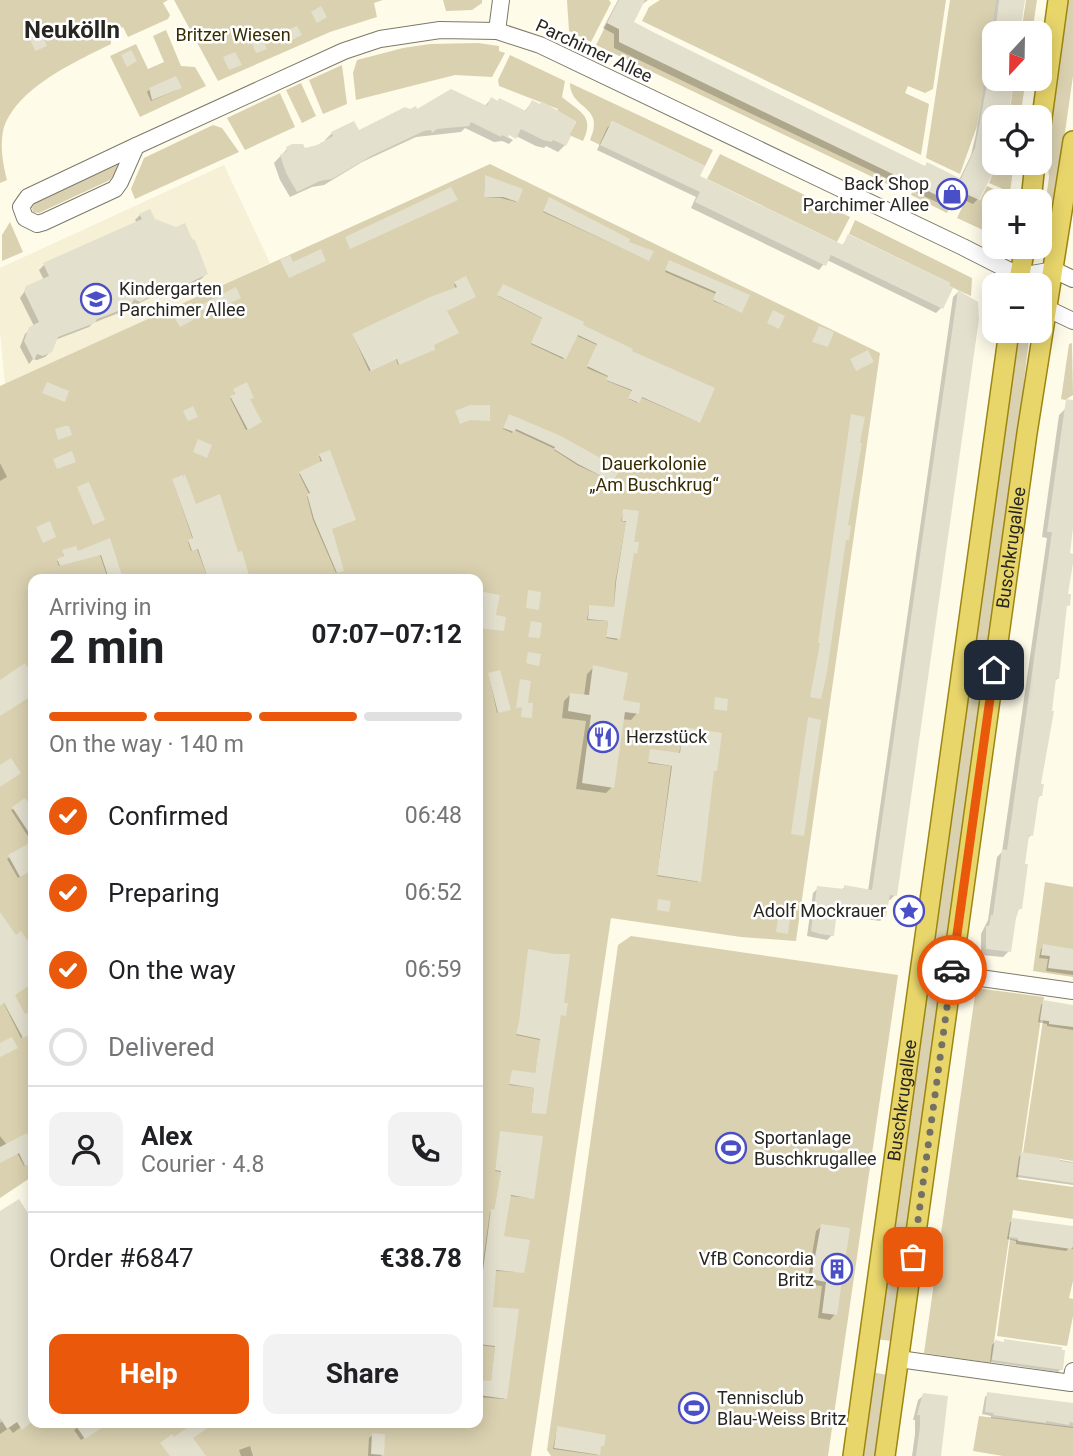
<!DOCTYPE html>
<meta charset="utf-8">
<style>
:root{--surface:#fff;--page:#f2f2f2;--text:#202124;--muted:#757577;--line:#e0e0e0;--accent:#ea580c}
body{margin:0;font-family:Roboto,sans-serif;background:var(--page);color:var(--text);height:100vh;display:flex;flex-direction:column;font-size:26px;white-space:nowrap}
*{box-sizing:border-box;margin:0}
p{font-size:23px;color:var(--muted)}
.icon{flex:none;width:38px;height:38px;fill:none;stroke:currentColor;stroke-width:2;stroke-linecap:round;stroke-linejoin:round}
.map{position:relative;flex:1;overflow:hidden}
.panel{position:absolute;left:28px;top:574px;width:455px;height:854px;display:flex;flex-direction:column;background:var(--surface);border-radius:14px;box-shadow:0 4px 18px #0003}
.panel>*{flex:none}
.needle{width:46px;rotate:202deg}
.fabs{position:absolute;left:982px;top:21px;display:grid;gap:14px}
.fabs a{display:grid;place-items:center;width:70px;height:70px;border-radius:14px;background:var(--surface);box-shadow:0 4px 18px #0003;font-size:35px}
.pin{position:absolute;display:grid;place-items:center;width:60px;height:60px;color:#fff;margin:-30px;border-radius:14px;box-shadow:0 4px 10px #0006}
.courier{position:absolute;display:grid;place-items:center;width:70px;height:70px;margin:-35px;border:5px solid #ea580c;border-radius:50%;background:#fff;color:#222;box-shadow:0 2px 9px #0007}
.head em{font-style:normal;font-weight:700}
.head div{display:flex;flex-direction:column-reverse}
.head{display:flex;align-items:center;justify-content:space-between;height:119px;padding:0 21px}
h1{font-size:46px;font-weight:700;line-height:52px}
.bar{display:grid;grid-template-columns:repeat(4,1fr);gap:10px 7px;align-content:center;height:84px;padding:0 21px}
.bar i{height:9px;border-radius:5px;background:var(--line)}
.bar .selected{background:var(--accent)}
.bar p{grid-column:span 4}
.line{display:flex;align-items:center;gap:18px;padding:0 21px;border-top:2px solid var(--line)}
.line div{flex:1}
.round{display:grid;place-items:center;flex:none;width:74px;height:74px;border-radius:14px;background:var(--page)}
ol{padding:0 21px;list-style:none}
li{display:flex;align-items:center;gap:21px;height:77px}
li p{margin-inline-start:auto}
li .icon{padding:7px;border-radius:50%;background:var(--accent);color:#fff;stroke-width:4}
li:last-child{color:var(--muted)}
li i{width:38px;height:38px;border:4px solid var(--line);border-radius:50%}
.action{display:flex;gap:14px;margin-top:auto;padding:14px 21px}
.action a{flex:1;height:80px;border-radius:14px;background:var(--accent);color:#fff;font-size:28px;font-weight:700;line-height:80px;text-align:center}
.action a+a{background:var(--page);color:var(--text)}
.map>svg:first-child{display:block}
.built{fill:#f5f0d6}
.green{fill:#dad1b0}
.shadow{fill:#0003}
.building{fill:#e4e0ce}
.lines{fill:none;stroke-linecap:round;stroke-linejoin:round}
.minor-casing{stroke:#7c7969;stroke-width:18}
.major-casing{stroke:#9c8611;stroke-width:22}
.minor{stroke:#fff;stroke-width:16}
.major{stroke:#e9d66b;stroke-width:19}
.done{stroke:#737166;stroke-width:7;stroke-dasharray:0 12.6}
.route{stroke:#ea580c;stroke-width:9}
.labels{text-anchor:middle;stroke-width:5;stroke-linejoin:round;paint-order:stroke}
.park-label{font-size:18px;fill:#372d01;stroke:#fff}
.street-label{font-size:18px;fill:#282620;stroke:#fff}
.poi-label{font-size:18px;fill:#282620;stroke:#fff;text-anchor:start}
.district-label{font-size:24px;font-weight:bold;fill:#282620;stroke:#fff}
</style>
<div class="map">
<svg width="1073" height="1456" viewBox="0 0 1073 1456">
<rect width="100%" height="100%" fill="#fffbe9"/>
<path class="built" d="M224,165L270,263L5,385L0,331V268Z"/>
<g class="green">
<path d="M0,0H168L163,3L170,15L168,19L128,37L123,27L111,32V44C75,62 14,89 3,131C0,148 3,164 7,180L0,183Z"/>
<path d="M174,0H383L374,3L377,17L330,32L218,81Z"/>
<path d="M443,0H482V3L472,10L446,11Z"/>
<path d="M567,0H609L611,3L591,42L569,31Z"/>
<path d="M660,0H946L933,89L925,93L908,86L905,93L929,104L921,155L642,21L649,7Z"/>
<path d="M950,0H996L977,126L960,174L926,158Z"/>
<path d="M1026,0H1037L1032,33H1021Z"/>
<path d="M1068,0H1073V76L1049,244L1040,242L1049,177L1046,147Z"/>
<path d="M607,23L622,31L619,41L910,182L904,192L596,45Z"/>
<path d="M166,30L181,66L195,67L206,86L140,117L110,56L136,44L148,69L164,62L153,36Z"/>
<path d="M478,43L499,46V51L505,53L492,77L455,75L356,100L353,73L357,60L403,48L430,44Z"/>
<path d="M510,55L565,81L562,97C580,112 595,116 583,141L569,135L576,122L557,112L558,109L499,86L498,80Z"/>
<path d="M342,65L347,104L323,114L309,80Z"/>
<path d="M1014,79H1026L1020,117H1009Z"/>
<path d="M301,83L316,116L302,123L286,90Z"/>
<path d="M570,83L713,150L705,166L612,121L600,145L590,140C606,105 570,110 570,83Z"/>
<path d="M280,93L295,127L245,150L227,118Z"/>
<path d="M213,125L222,128L239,152L135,199L131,189L144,158Z"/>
<path d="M720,154L850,217L837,242L707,179Z"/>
<path d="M997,163H1014L1010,192L989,183Z"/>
<path d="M490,164L880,353L796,941L741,937L611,918L531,1456H0V1423L33,1400V1423H478V579H33V1176L0,1198V386Z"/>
<path d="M117,165L120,167L110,180L39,213L33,212L32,208L35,203Z"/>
<path d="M916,184L952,202L947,213L911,195Z"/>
<path d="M987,186L1009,196L1008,201H994V235L957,218L968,195L980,200Z"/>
<path d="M855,220L972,278L971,296L949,286L950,283L849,234Z"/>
<path d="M10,222L23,252L2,261V235Z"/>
<path d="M1019,335L1029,339L1024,381L1020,442L947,956L931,953Z"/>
<path d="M1072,343L1073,395L1065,400L1061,399L1069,344Z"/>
<path d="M1045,882L1073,887V977L1033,971Z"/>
<path d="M631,936L898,975L828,1456H551L547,1450L618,945Z"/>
<path d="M926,988L943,990L892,1341L875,1339Z"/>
<path d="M976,988L1044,997L1018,1179L1073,1187V1219L1013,1210L991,1363L924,1353Z"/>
<path d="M1043,1020L1073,1025V1161L1023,1153Z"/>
<path d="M1010,1239L1073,1248V1281L1069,1298L1073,1299V1316L1067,1346L997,1336Z"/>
<path d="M871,1372L888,1375L876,1456H859Z"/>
<path d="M979,1416L1073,1427V1456H1003L973,1451Z"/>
</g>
<g class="shadow">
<path d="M618,0H648L641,5L631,23L924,167L959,180L971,155L976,134L996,0H1024L1019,33H994V79H1012L1006,117H994V167L978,199L973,204L959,198L951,209L614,48V34L603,28Z"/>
<path d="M150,89L177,90L151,101L147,92Z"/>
<path d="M491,99L524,112L532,102L565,145L558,152L546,146L544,148L536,146L516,136L500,133L513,140L509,144L502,141L494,142L465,128L461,132L416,137L362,162L324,185L312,187L290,197L280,180L274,163L287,149L305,150L326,142L325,140L332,133H358L416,112L484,107Z"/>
<path d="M612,123L698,177L841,247L849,236L941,308L936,313L827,260L819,270L691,208L696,197L597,150L607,128Z"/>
<path d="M485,177L520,190L516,202L501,198L484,197Z"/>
<path d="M548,200L627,243L648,260L543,212Z"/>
<path d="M140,215L191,240L206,274L201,279L169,294L167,289L134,306L130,304L124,311L93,323L89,327L55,340L51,351L45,357L37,360L33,359L29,364L20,347L25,334L34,326L20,298L27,288L44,280L39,270L44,265L137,223L135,220Z"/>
<path d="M668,263L748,296L741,312L713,301L716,294L665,272Z"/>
<path d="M465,279L446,311L432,345V351L398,365L396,359L369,371L353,335L456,289L454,284Z"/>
<path d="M502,287L630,352L713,389L698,422L640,397L637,403L629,399L632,391L607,381L608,377L587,368L597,345L575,335L563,359L531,344L543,319L498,296Z"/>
<path d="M958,292L895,895L890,900H887L885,916L880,921L835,915L832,935L827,940L807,936L813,893L818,888L841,890L845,887L868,891L953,297Z"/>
<path d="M234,390L248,399L259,423L246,430L230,398L235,396Z"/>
<path d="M1065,409L1073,410V515L1066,596L1068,605L1065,608L1058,678L1054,682L1039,786L1041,795L1037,799L1031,835L1026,840L1020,908L1016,913L1009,951L1003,957L981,955V934L988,920L997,857L1002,852L1047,538L1042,537L1059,415Z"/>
<path d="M508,417L612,481L577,465L554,450L555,449L514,430L512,433L503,429Z"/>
<path d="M329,452L331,529L341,571L336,573L313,520L307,497L309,494L299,474L321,463L319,456Z"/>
<path d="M0,463L7,477L0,481Z"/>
<path d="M173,481L236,554L241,553L247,579H208L197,549L191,551L188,542L193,540Z"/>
<path d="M624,511L635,553L632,554L617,640L606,638L608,621L587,620L589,607L614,609L615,584L626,522L621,521Z"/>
<path d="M109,540L122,579H108L100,555L59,566L57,561L64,558L63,552L77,553Z"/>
<path d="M594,667L621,702L637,713L631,720L622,719L612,787L606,793L576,789L586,721L562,718L564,701L571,694L584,696L587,674Z"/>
<path d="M489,675L508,710L497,713Z"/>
<path d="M684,729L705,819L698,882L657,876L671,766L648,763L650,752L679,754Z"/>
<path d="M29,803L33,809V881L27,872L18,878L7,859L33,844L11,810Z"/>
<path d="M0,915L15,937L21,933L33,950V982L13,995L24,1016L33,1012V1029L31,1033L21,1038L3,1002L0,1004Z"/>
<path d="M1044,946L1073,950V975L1046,971L1048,959L1039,958L1041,949Z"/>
<path d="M1044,1002L1073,1006V1030L1047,1026V1024L1038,1022L1041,1005Z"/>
<path d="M562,1004L565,1015H560L545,1113H531L534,1088L509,1085L512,1072L535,1074L540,1040L516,1035L519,1025Z"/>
<path d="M33,1133V1143L31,1144L33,1161L24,1166L17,1153L0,1162V1136L7,1145Z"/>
<path d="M500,1134L532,1198L509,1196L502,1238L522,1272L495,1271L491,1308L504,1399L478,1397V1382L491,1383L495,1347L478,1345V1297L490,1212L494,1211L501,1172L495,1171Z"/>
<path d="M1022,1154L1073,1162V1185L1016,1177L1019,1157Z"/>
<path d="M18,1201L33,1224V1418L13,1433L9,1428L0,1434V1213Z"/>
<path d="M1013,1219L1073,1228V1249L1069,1248L1066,1251L1016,1244V1241L1007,1239L1010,1223Z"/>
<path d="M822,1226L835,1314L830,1320L818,1318L822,1286L807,1284L816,1231Z"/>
<path d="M1005,1341L1061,1369L1058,1372L990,1362L992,1345L995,1342L1002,1343Z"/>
<path d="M988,1394L1073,1405V1428L991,1418V1416L982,1414L985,1397Z"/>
<path d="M924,1395L938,1456H912L915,1434V1420H913L918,1400Z"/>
<path d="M84,1423H107L81,1440L74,1430Z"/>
<path d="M249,1423H263V1426L249,1428Z"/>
<path d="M557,1428L602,1445L599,1446L597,1455L553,1449Z"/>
<path d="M373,1435L382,1454L381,1456H368L369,1438Z"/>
<path d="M250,1446L253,1456H241L239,1450Z"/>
</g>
<g class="building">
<path d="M619,0H645L634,22L655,33L925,166L927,162L961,179L975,148L988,79H1014L1008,117H994V163H998L979,200L963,192L957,205L619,42V29L607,23Z"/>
<path d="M999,0H1025L1020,33H995Z"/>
<path d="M321,6L327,17L317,23L311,12Z"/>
<path d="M297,26L302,35L290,41L285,31Z"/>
<path d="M42,34L47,46L35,51L30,39Z"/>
<path d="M261,36L267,49L256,53L251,41Z"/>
<path d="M131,50L137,61L127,67L121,55Z"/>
<path d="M235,52L242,65L229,70L223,57Z"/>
<path d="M176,76L182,88L152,100L149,88Z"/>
<path d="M451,89L487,106L491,97L498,101L499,98L526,111L532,100L540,104L541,101L576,121L569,135L571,136L566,146L553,140L552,142L543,140L521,129L516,139L509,135L508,138L502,135L501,137L471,122L469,126L437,129L432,133L431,130L424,131L371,156L332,179L320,181L297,192L286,173L280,155L287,151L286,147L292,144H303L305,148L317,145L333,136L331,132L354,121L359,130L405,107L410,109L416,106L417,109Z"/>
<path d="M612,121L705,166L700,176L843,245L848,234L950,283L949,286L953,288L943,309L831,255L826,266L695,202L700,192L600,145Z"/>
<path d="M485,175L523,189L518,202L503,197H484Z"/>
<path d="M451,187L458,200L350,249L345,237Z"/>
<path d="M549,197L630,239L629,242L654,251L649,261L543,211Z"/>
<path d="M150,209L155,219L176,227L185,223L192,239L195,240L208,274L174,290L172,285L140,302L134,299L131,306L97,319L95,323L58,337L52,352L43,356L37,354L34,361L24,341L29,327L39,322L24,291L26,286L49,276L43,263L142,219L139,214Z"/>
<path d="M321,249L326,261L289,278L280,260L290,255L293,262Z"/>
<path d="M669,260L750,295L742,313L713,300L716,292L665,270Z"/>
<path d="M466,276L476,297L447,311L459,333L434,345L435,350L399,365L397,359L371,371L352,334L430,297L457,287L454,282Z"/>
<path d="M503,284L584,322L583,325L633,349L632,351L715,388L700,423L642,397L639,403L628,398L632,390L606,380L608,376L587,366L597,344L578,335L566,359L531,343L542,318L497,295Z"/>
<path d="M236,287L241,298L206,314L201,305Z"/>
<path d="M958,290L978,302L979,319L897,896L890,895L886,917L837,910L834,936L820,934L811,931L817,886L844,889V885L872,890Z"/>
<path d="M190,309L195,319L180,327L174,317Z"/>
<path d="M773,310L785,316L779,329L767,323Z"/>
<path d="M819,326L834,332L828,347L812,342Z"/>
<path d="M868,350L874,362L856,371L850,359Z"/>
<path d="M47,382L69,391L65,402L42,393Z"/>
<path d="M247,382L254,398L250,399L262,422L248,430L230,396L235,394L233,389Z"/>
<path d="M1066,399L1073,400V528L1070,553L1073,554V563L1068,594H1071L1070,606L1067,605L1059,679L1056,678L1052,711H1054L1041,784H1044L1042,796H1039L1033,836L1029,835L1025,864H1028L1022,909H1019L1016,918L1011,952L986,949V926H989L991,915H993L1002,849L1007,850L1052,532H1047Z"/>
<path d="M470,405H490V421L470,420L460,424L455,411Z"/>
<path d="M193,406L198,417L188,421L183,411Z"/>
<path d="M509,414L561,436L620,469L613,482L578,464L554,449L555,447L516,429L514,432L503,428Z"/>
<path d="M851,414L865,417L860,443H862L848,525L851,526L849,540H846L827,672L821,699L810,697L820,643H818Z"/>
<path d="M65,426H69L72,435L58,440L55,429Z"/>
<path d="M198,439L212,445L207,458L193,452Z"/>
<path d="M330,450L356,520L332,529L344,571L337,573L314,519L307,494L310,493L299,472L322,461L319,454Z"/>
<path d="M72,451L76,462L57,469L53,459Z"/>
<path d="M185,474L196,504L220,494L238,552L242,551L250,579H208L198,549L192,551L188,540L193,538L172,479L183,475V478Z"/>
<path d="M89,482L105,520L93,525L77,487Z"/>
<path d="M623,509L639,511L634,542H639L637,554L634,553L620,639L606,637L608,621L588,619L589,605L614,607L616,582L626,521H622Z"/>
<path d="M50,521L56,537L43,543L36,527Z"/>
<path d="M110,538L123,579H109L101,555L60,566L57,559L64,556L62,550L76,546L78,551Z"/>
<path d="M528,590L541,592L539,610L526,608Z"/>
<path d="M478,591L500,595L496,615L506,617L504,631L478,628Z"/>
<path d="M531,621L542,623L540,638L528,637Z"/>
<path d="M528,652L541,654L539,666L526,663Z"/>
<path d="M25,663L33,676V695L0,716V680Z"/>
<path d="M593,665L628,673L623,700L640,703L639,714L625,712L614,788L582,783L591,715L568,711L570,693L589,695Z"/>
<path d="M500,670L511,710L498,713L488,673Z"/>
<path d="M520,679L531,681L528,703H533L532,718L521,717L522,707L516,708Z"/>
<path d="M715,697L728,699L727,711L714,709Z"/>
<path d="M808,717L821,720L804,836L791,834Z"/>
<path d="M683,727L722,733L717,771H714L701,882L657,875L672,766L648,762L650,749L680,753Z"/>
<path d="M11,758L21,773L0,787V765Z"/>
<path d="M25,798L28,802L33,798V839L12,807Z"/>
<path d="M33,841V870L20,877L8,855Z"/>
<path d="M658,899L671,901L669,912L657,910Z"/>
<path d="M0,912L16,935L21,931L33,948V983L15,995L25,1014L33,1010V1033L23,1038L4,1003L0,1006Z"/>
<path d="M778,918L790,919L788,934L776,932Z"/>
<path d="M1043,944L1073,949V971L1048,968L1050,956L1041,955Z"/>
<path d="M528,949L555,954H570L564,1003H568L566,1016L561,1015L546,1114L531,1113L534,1088L509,1084L512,1070L535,1073L540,1039L516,1034L519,1022Z"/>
<path d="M1043,1000L1073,1005V1027L1049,1024V1021L1040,1020Z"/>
<path d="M12,1037L18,1048L0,1057V1043Z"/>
<path d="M500,1131L543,1136L534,1199L511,1195L504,1236L530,1240L524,1273L496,1270L493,1307L519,1309L507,1399L478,1395V1380L491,1381L495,1346L478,1344V1309L491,1209L494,1210L501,1171L495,1170Z"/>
<path d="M27,1133L33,1145V1162L25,1166L19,1153L0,1163V1147Z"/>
<path d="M1021,1152L1060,1158V1161L1073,1163V1183L1018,1175Z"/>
<path d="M19,1199L33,1221V1421L22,1430L17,1422L7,1429L0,1418V1211Z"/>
<path d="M1012,1218L1073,1226V1246L1071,1249L1018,1241V1238L1009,1237Z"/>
<path d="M821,1224L850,1228L837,1315L822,1313L826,1282L811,1279Z"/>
<path d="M1004,1339L1062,1347V1350H1065L1063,1370L992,1360L995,1340L1004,1342Z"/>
<path d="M987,1392L1073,1403V1423L1070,1422L1069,1425L1046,1421V1423L993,1415L994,1413L985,1412Z"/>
<path d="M923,1393L948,1396L941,1456H916L920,1427V1415H917Z"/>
<path d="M74,1423H109L85,1439Z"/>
<path d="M194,1423H215L193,1438L206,1456H170L160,1443L172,1434L174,1437Z"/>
<path d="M557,1426L606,1435L604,1446H601L600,1455L554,1448Z"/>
<path d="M372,1433L385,1434L384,1455L371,1454Z"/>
</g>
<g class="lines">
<g class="minor-casing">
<g id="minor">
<path d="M497,31L501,0"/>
<path d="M136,146L344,51L380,39L440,30L497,31L540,45L963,247L1020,276L1026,283"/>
<path d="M136,146L120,182L115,189L44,222L37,224L25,218L21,207L28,197Z"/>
<path d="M1020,276L1054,270L1073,279"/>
<path d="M1041,302L1046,308L1073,321"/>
<path d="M952,974L1073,991"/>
<path d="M899,1359L1071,1383L1073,1371"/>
</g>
</g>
<g class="major-casing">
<g id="major">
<path d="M1040,132L1058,0"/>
<path d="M1031,201L1035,163"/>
<path d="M1018,285L1025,247"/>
<path id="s1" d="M853,1456L1009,331"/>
<path id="s2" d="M885,1456L1027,433L1073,141"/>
</g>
</g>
<use href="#minor" class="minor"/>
<use href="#major" class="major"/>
</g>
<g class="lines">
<path class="done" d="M913,1257L952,970"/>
<path class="route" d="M952,970L994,670"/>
</g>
<defs>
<g id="shop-ring" transform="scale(1.575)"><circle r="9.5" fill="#fff" stroke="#4b4fc5" stroke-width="1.5"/><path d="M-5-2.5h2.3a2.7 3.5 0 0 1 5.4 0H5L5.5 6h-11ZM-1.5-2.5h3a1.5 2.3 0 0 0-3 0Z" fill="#4b4fc5"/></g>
<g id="school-ring" transform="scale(1.575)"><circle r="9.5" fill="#fff" stroke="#4b4fc5" stroke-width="1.5"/><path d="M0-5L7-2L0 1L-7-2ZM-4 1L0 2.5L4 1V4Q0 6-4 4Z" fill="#4b4fc5"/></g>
<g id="restaurant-ring" transform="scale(1.575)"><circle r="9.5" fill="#fff" stroke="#4b4fc5" stroke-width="1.5"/><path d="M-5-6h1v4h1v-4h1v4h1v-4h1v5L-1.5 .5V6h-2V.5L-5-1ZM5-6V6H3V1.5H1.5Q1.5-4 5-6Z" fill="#4b4fc5"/></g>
<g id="sight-ring" transform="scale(1.575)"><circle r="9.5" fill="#fff" stroke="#4b4fc5" stroke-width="1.5"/><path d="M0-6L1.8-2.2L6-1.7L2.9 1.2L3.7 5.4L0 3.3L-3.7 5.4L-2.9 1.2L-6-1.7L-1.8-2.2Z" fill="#4b4fc5"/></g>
<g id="stadium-ring" transform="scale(1.575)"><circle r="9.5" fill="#fff" stroke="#4b4fc5" stroke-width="1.5"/><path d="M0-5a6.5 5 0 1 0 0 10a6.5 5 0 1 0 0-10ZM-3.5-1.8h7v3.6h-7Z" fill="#4b4fc5"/></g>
<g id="building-ring" transform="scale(1.575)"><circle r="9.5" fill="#fff" stroke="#4b4fc5" stroke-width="1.5"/><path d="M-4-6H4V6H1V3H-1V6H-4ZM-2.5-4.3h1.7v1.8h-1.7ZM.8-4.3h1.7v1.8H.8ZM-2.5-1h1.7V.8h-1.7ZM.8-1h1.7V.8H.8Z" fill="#4b4fc5"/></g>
</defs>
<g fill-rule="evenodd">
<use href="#shop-ring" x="952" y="194"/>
<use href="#school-ring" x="96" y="299"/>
<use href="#restaurant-ring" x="603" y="737"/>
<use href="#sight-ring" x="909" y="911"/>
<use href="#stadium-ring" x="731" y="1148"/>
<use href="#building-ring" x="837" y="1269"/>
<use href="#stadium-ring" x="694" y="1408"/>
</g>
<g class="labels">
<g class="park-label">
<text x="233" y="41">Britzer Wiesen</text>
<text x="654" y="470">Dauerkolonie<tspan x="654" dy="21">„Am Buschkrug“</tspan></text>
</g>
<g class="street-label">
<text transform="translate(594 51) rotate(25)" y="6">Parchimer Allee</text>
<text dy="6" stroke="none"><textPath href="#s2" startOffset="917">Buschkrugallee</textPath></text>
<text dy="6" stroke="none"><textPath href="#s1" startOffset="359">Buschkrugallee</textPath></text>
</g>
<g class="poi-label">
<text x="929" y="190" text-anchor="end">Back Shop<tspan x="929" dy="21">Parchimer Allee</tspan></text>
<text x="119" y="295">Kindergarten<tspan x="119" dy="21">Parchimer Allee</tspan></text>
<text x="626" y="743">Herzstück</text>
<text x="886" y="917" text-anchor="end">Adolf Mockrauer</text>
<text x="754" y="1144">Sportanlage<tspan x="754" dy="21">Buschkrugallee</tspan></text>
<text x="814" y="1265" text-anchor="end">VfB Concordia<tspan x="814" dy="21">Britz</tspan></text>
<text x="717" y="1404">Tennisclub<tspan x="717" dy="21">Blau-Weiss Britz</tspan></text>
</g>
<g class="district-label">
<text x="72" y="38">Neukölln</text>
</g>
</g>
</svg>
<div class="fabs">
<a><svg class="needle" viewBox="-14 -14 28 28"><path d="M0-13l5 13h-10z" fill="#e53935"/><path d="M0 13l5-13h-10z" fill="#757577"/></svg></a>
<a><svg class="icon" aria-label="locate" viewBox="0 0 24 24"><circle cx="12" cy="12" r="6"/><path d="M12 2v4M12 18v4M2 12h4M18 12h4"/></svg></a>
<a>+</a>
<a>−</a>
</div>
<div class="pin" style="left:913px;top:1257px;background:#ea580c"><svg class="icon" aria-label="bag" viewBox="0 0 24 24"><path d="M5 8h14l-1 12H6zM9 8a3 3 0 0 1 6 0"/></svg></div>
<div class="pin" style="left:994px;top:670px;background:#1f2937"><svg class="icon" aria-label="home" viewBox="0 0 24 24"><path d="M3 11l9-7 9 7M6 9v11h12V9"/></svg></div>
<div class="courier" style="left:952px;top:970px"><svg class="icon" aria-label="car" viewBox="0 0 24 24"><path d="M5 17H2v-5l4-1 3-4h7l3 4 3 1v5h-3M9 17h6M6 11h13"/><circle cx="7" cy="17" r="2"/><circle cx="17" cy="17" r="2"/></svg></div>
<section class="panel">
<div class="head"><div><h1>2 min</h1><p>Arriving in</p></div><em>07:07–07:12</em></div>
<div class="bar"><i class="selected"></i><i class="selected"></i><i class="selected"></i><i></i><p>On the way · 140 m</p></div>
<ol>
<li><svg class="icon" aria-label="check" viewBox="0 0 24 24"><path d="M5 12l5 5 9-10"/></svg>Confirmed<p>06:48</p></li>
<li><svg class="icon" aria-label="check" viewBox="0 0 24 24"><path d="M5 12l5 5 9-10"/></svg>Preparing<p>06:52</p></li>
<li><svg class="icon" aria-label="check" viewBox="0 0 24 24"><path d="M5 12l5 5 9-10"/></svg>On the way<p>06:59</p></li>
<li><i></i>Delivered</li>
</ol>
<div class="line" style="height:126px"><a class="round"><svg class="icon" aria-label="person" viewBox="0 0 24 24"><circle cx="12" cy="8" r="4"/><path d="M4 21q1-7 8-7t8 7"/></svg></a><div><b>Alex</b><p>Courier · 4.8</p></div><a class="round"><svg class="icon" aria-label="phone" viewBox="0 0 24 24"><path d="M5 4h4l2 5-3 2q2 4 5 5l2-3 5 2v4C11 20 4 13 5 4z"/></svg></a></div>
<div class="line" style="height:91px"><div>Order #6847</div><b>€38.78</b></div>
<div class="action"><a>Help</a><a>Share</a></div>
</section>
</div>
